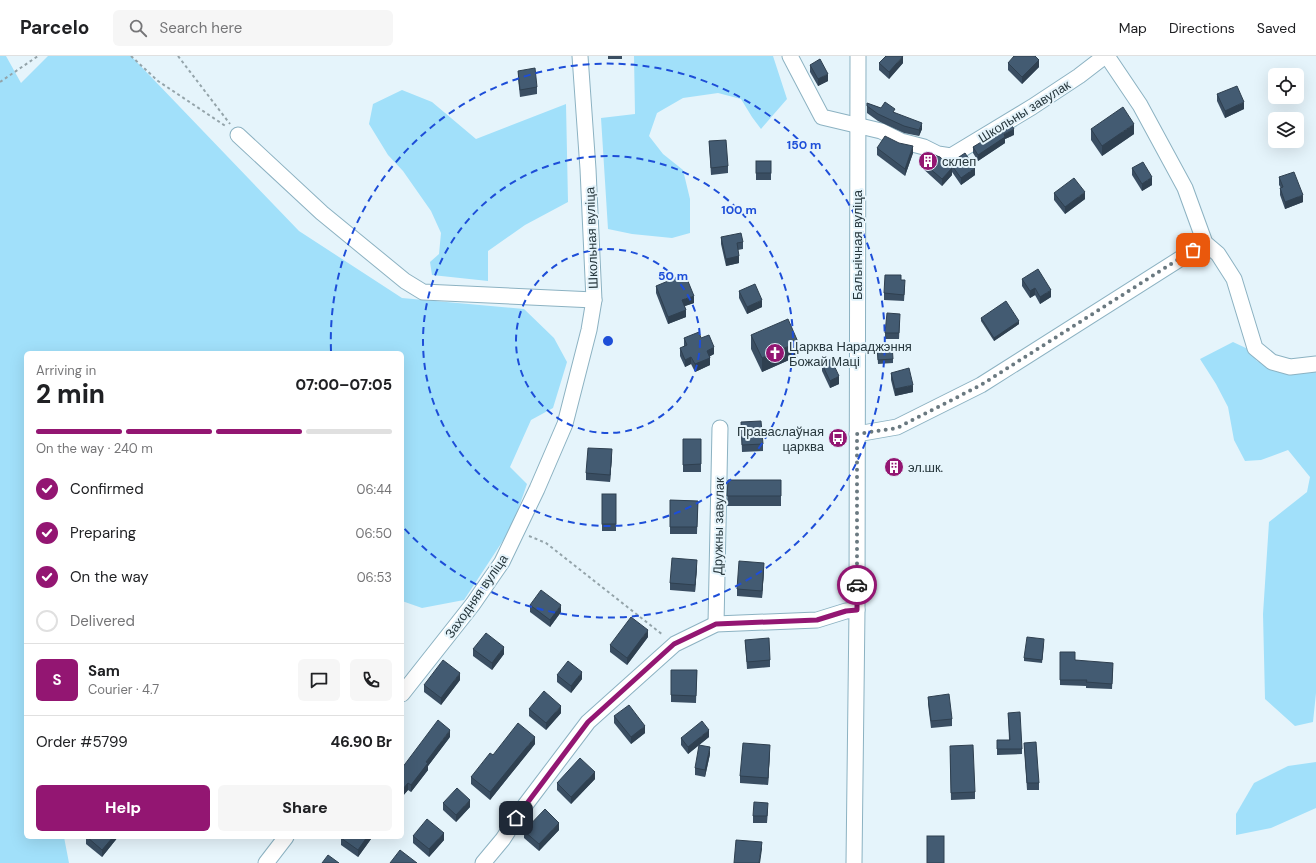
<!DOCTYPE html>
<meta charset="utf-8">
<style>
:root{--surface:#fff;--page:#f6f6f6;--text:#202124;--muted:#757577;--line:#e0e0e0;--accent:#931672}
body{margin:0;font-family:"DM Sans",sans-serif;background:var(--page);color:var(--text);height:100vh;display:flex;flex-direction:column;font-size:15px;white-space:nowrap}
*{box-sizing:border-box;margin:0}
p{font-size:13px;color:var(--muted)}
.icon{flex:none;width:22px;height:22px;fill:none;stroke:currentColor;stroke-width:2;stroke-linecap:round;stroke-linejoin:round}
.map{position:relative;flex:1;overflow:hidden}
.panel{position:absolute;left:24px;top:295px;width:380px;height:488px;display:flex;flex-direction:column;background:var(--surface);border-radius:6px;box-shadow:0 4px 16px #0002}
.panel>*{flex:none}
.buttons{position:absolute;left:1268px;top:12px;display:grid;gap:8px}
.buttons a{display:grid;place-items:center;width:36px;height:36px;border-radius:6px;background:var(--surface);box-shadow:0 4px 16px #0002;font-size:20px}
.pin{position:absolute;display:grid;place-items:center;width:34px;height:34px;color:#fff;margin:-17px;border-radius:8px;box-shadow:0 2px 6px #0006}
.courier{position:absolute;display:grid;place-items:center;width:40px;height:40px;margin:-20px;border:3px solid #931672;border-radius:50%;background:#fff;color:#222;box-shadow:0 1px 5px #0007}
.headline em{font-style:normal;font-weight:800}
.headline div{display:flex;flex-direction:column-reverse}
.headline{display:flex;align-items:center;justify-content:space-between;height:68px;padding:0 12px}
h1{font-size:26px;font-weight:800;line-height:30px}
.bar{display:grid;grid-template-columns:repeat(4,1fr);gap:6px 4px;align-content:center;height:48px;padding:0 12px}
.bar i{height:5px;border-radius:3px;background:var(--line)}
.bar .current{background:var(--accent)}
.bar p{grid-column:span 4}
.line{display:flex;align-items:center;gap:10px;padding:0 12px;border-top:1px solid var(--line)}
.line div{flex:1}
.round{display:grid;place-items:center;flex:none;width:42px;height:42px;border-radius:6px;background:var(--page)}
ol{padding:0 12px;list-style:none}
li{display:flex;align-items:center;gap:12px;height:44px}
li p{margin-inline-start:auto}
li .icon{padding:4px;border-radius:50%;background:var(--accent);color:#fff;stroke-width:4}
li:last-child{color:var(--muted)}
li i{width:22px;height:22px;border:2px solid var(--line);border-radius:50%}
.primary-button{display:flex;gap:8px;margin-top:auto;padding:8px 12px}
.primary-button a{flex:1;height:46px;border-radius:6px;background:var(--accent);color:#fff;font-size:16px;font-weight:800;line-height:46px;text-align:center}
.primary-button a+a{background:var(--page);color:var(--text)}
header{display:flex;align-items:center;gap:24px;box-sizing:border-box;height:56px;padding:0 20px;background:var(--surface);border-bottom:1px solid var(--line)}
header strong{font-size:19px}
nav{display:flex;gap:22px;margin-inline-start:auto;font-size:14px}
.search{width:280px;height:36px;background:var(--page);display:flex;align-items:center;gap:10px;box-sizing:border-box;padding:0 14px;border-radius:6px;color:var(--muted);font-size:15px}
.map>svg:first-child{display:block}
.green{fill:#a1e0fa}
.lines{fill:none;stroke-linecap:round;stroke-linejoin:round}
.minor-casing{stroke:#8cb2c2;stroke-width:17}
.path{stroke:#94a4aa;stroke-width:2;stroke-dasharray:3 3;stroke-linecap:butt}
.minor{stroke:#fff;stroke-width:15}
.wall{fill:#3a4e62}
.shaded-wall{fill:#2f4050}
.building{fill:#435b72;stroke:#2f4050}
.done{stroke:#6a7980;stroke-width:4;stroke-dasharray:0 7.2}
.route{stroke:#931672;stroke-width:5}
.ring{fill:none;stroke:#1d4ed8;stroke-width:2;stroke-dasharray:7 5}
.labels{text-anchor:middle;stroke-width:4;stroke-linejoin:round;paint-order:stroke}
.street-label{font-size:13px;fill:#27373d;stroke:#e5f4fb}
.poi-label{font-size:13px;fill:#27373d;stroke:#e5f4fb;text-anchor:start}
.centre{fill:#1d4ed8;stroke:#e5f4fb;stroke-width:2}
.ring-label{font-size:12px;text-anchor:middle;font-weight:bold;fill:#1d4ed8;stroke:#e5f4fb;stroke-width:4;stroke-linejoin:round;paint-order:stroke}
</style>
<header>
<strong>Parcelo</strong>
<div class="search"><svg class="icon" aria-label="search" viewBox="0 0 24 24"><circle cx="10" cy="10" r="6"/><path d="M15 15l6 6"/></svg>Search here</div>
<nav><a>Map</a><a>Directions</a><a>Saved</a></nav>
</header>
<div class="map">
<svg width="1316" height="807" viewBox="0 0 1316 807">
<rect width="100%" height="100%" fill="#e5f4fb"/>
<g class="green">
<path d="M0,0H6L21,27L48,0H131L299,175L402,242L524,253L554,282L567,306L553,352L531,364L510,411L527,428L512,471L464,544L422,552L402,545V297H26V781H64L69,807H0Z"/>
<path d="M634,0H773L787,43L761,73L752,61L741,43L718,37L683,42L657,57L649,80L663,98L683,114L690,143V177L672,182L632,178L608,173L601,62L635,58Z"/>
<path d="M402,34L432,46L476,83L566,48L568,146L525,169L488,195V225L432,219L430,206L439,198L441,177L431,155L403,115L388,99L369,68L373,48Z"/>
<path d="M1233,286L1248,293L1257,305L1279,313L1316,311V637L1313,666L1295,670L1265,643L1263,558L1269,466L1307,436L1310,421L1288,394L1261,404L1245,405L1234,384L1228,351L1216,328L1200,303Z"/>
<path d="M1316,706V752L1271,772L1236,779V758L1254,727L1288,710Z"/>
</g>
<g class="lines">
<g class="minor-casing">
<g id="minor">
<path d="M790,0L822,61L881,75L901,85L924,91L938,98L951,100L1032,51L1079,20L1105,0"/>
<path d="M1107,0L1140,49L1185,132L1205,187L1218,198L1234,223L1255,292L1272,306L1290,311L1316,308"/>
<path d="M238,79L322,157L405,225L423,236L594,244"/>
<path d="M857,378L897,371L981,329L1205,187"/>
<path d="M716,568L720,372"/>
<path d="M402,638L473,548L502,506L537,433L565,368L589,274L594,244L588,113L580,0"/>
<path d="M266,807L286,781"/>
<path d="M483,807L503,783L523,752L588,666L675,588L716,568L817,564L846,555L857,554"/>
<path d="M854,807L857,554L858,0"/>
</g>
</g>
<g class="path">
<path d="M131,0L158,25L227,71"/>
<path d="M178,0L230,68"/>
<path d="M0,26L38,0"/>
<path d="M529,480L546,487L663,579"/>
</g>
<use href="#minor" class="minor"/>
</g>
<g class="wall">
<rect x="608" y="0" width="14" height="3"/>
<path d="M879,7H903L889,23L879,14Z"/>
<path d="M1008,7L1039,11L1022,28L1008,14Z"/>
<path d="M810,9L828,25L818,30L810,16Z"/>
<path d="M518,15L537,31V38L520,41L518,22Z"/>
<path d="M1217,38L1244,53L1225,62L1217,45Z"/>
<path d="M867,47L895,57L922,73L919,80L904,77L878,65L867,57Z"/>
<path d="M1091,73L1134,78L1102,100L1091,84Z"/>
<path d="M1014,79L1005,83V87L978,105L973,97V91Z"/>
<path d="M709,85L728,110V117L711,119Z"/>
<path d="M877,92L913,97L905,120L877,99Z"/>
<path d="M920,104L950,111V107L975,119L961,129L952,116V119L942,130L920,110Z"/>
<rect x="756" y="105" width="15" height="19"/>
<path d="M1132,112L1152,129L1142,135L1132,119Z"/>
<path d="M1279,121L1303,146L1285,153L1280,139V132H1281L1279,129Z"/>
<path d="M1054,137L1085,143L1065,158L1054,144Z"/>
<path d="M721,181L743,186V193L738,194L739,207L726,210L721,188Z"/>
<path d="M1022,223L1051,241L1040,248L1035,239L1030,242L1022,230Z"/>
<path d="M901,224L905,230L904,245L884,244V237Z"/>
<path d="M656,230L694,247L685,250L686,261L668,268L656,237Z"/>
<path d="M739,235L762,251L747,258L739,242Z"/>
<path d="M981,262L1019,268L994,285L981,265Z"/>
<path d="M900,264L899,283H885V277Z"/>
<path d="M751,279L798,300L762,316L751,293Z"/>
<path d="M684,282H701L714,298L710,300V309L695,316L691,308L685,311L680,300V292L684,291Z"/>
<path d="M877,292L893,303V307L878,308Z"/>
<path d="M822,308L839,328L830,332L822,315Z"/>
<path d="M891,317L913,336L895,340L891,324Z"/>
<path d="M741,366L763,388V395L742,396Z"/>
<rect x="683" y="383" width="18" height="33"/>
<path d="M612,400L610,426L586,424V417Z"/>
<path d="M728,424H781V450H727Z"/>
<rect x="602" y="438" width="14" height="37"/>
<path d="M670,444L698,445L697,478H670Z"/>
<path d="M697,511L695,536L670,534V527Z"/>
<path d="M764,514L762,542L737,540V533Z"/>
<path d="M530,549L561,556L550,571L530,556Z"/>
<path d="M648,581L627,609L610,596V589Z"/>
<path d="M745,584L770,604V611L747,613Z"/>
<path d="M1044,587L1042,607L1024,605V602Z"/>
<path d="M473,593L504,598L492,614L473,600Z"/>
<path d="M1060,596L1075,604L1113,612L1112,633L1086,632V630L1060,629Z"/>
<path d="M671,614H697L696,647L671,646Z"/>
<path d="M557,619L582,623L571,637L557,626Z"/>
<path d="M460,624L441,649L424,636V629Z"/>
<path d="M928,641L952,663V670L931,672L928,648Z"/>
<path d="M529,653L561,657L546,674L529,660Z"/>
<path d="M1008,657L1022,693V698L997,699V684H1009Z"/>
<path d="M614,660L645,677L631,688L614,667Z"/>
<path d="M450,681L428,710V714L411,736L408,734L402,741V712Z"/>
<path d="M709,681L688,698L681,689V682Z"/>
<path d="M1024,687L1039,727V734H1027Z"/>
<path d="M535,688L490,744L471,728V721L493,699Z"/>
<path d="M770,696L768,729L740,727V720Z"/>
<path d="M950,697L975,736V743L951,744Z"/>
<path d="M710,698L705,721L695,719V712Z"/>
<path d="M595,723L571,748L557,734V727Z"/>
<path d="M443,747L470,751L456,766L443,754Z"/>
<path d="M768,754L767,767H753V760Z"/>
<path d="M559,774L539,795L524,782V775Z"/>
<path d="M413,780L444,784L429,801L413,787Z"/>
<path d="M86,781H118L102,801L86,788Z"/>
<path d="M371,781V783L358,801L341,789V782Z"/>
</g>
<g class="shaded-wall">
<path d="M903,0V7L889,23V16Z"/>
<path d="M1039,4V11L1022,28V21Z"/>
<path d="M828,18V25L818,30V23Z"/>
<path d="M1244,46V53L1225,62V55Z"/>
<path d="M922,67V73L919,80V74Z"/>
<path d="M1134,68V78L1102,100V90Z"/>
<path d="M1014,73V79L1005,83V87L978,105V99L1004,78Z"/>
<path d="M913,90V97L905,120V113Z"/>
<path d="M952,112V119L942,130V123Z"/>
<path d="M975,112V119L961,129V122Z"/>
<path d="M1152,121V129L1142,135V128Z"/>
<path d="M1085,136V143L1065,158V151Z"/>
<path d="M1303,139V146L1285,153V146Z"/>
<path d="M739,200V207L726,210V203Z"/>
<path d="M1035,232V239L1030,242V235Z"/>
<path d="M1051,234V241L1040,248V241Z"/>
<path d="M694,240V247L682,251V244Z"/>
<path d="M762,244V251L747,258V251Z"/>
<path d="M686,254V261L668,268V261Z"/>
<path d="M1019,265V268L994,285V282Z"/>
<path d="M798,286V300L762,316V302Z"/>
<path d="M714,291V298L707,302V295Z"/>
<path d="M691,301V308L685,311V304Z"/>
<path d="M710,302V309L695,316V308Z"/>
<path d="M839,320V328L830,332V325Z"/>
<path d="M913,329V336L895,340V333Z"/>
<path d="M612,393V400L610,426V419Z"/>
<path d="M697,504V511L695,536V529Z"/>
<path d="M764,507V514L762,542V535Z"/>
<path d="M561,549V556L550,571V564Z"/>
<path d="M648,574V581L627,609V602Z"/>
<path d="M504,591V598L492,614V607Z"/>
<path d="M582,616V623L571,637V630Z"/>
<path d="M460,617V624L441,649V642Z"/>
<path d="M561,650V657L546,674V667Z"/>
<path d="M645,670V677L631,688V681Z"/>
<path d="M450,674V681L428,710V714L411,736V729L426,706Z"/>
<path d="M709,674V681L688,698V691Z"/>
<path d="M535,681V688L490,744V736Z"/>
<path d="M770,689V696L768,729V722Z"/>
<path d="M710,691V698L705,721V714Z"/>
<path d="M595,716V723L571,748V741Z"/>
<path d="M408,727V734L402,741V734Z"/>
<path d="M470,744V751L456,766V759Z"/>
<path d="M559,767V774L539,795V788Z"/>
<path d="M444,777V784L429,801V793Z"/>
<path d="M113,781H118L102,801V794Z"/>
<path d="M367,781H371V783L358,801V794Z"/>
<path d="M762,786V793L760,807H759Z"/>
</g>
<g class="building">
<path d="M886,0H903L889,16L879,7Z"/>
<path d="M1014,0H1035L1039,4L1022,21L1008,7Z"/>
<path d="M820,3L828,18L818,23L810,9Z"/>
<path d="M535,12L537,31L520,34L518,15Z"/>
<path d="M1237,30L1244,46L1225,55L1217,38Z"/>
<path d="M885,46L895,53L893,56L922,67L919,74L904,70L878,58L867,50V47L881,52Z"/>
<path d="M1123,51L1134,68L1102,90L1091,73Z"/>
<path d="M1011,68L1014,73L1004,78L1005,81L978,99L973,91Z"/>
<path d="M885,80L899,87L913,90L905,113L877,92Z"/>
<path d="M726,84L728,110L711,112L709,85Z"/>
<path d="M926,96L940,101L952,112L942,123L920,104Z"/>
<path d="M965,97L975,112L961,122L950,107Z"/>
<rect x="756" y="105" width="15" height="12"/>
<path d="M1143,106L1152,121L1142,128L1132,112Z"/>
<path d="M1294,116L1303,139L1285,146L1280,132L1283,131L1279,121Z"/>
<path d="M1074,122L1085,136L1065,151L1054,137Z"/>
<path d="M741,177L743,186L737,187L739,200L726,203L721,181Z"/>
<path d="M1038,213L1051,234L1040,241L1035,232L1030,235L1022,223Z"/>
<path d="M685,218L694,240L682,244L686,254L668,261L656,230Z"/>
<path d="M885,219H901V224H905L904,239L884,237Z"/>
<path d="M755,228L762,244L747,251L739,235Z"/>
<path d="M1006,245L1019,265L994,282L981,262Z"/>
<path d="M887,257L900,258L899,277H885Z"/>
<path d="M788,263L798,286L762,302L751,279Z"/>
<path d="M699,276L701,282L709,279L714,291L707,295L710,302L695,308L691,301L685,304L680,292L687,289L684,282Z"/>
<path d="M877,289H892L893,303L878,304Z"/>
<path d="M831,303L839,320L830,325L822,308Z"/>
<path d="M909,312L913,329L895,333L891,317Z"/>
<path d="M761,365L763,388L742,389L741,366Z"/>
<path d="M683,383H701V408L683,409Z"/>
<path d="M588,392L612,393L610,419L586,417Z"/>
<path d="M728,424H781V440H727Z"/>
<rect x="602" y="438" width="14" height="30"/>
<path d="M670,444L698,445L697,471H670Z"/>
<path d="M672,502L697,504L695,529L670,527Z"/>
<path d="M739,505L764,507L762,535L737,533Z"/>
<path d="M541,534L561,549L550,564L530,549Z"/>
<path d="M631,561L648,574L627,602L610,589Z"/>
<path d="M486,577L504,591L492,607L473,593Z"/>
<path d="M1027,581L1044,583L1042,604L1024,602Z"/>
<path d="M769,582L770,604L747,606L745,584Z"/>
<path d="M1060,596H1075V604L1113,607L1112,628L1086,626L1087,624H1060Z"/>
<path d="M443,604L460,617L441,642L424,629Z"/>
<path d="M568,605L582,616L571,630L557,619Z"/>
<path d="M671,614H697L696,640L671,639Z"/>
<path d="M544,635L561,650L546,667L529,653Z"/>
<path d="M949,638L952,663L931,665L928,641Z"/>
<path d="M629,649L645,670L631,681L614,660Z"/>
<path d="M1020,656L1022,693H997V684H1010L1008,657Z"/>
<path d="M438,664L450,674L426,706L428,707L411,729L408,727L402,734V712Z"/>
<path d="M702,665L709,674L688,691L681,682Z"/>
<path d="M518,667L535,681L490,736L471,721L490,697L493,699Z"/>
<path d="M1036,686L1039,727H1027L1024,687Z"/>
<path d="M743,687L770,689L768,722L740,720Z"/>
<path d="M699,689L710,691L705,714L695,712Z"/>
<path d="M973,689L975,736L951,737L950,690Z"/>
<path d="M580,702L595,716L571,741L557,727Z"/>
<path d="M457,732L470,744L456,759L443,747Z"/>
<path d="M754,746L768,747L767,760H753Z"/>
<path d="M545,753L559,767L539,788L524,775Z"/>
<path d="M427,763L444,777L429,793L413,780Z"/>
<rect x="927" y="780" width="17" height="27"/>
<path d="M87,781H113L102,794Z"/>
<path d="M342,781H367L358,794L341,782Z"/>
<path d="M736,784L762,786L759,807H734Z"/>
<path d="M400,794L417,807H390Z"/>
<path d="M328,799L339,807H322Z"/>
</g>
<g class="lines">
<path class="done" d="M857,529V378L897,372L981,329L1193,194"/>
<path class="route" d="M516,762L588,666L674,588L716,568L817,564L846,555L857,554V529"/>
</g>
<g class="ring">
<circle cx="608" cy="285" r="92"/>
<circle cx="608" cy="285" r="185"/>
<path d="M331 295A277 277 0 1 1 402 470"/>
</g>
<defs>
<g id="building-disc" transform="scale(1)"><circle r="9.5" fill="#931672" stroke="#e5f4fb"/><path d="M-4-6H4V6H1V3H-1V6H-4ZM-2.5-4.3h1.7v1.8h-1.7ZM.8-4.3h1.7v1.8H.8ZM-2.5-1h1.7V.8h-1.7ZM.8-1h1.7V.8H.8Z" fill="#fff"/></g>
<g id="church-disc" transform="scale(1)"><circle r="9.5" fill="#931672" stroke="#e5f4fb"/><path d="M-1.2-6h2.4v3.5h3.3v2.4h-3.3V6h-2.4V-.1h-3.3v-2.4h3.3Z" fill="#fff"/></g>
<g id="bus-disc" transform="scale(1)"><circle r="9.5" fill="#931672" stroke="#e5f4fb"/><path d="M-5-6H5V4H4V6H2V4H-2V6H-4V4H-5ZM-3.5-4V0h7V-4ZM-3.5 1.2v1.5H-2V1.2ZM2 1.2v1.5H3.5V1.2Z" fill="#fff"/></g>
</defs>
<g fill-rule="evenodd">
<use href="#building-disc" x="928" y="105"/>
<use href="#church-disc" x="775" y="297"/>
<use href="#bus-disc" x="838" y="382"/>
<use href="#building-disc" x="894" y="411"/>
</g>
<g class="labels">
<g class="street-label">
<text transform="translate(1024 55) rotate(-32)" y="5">Школьны завулак</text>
<text transform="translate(591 182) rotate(-92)" y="5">Школьная вуліца</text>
<text transform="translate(857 189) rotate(-90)" y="5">Бальнічная вуліца</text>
<text transform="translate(718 470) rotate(-89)" y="5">Дружны завулак</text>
<text transform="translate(476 540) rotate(-55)" y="5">Заходняя вуліца</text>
</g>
<g class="poi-label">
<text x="942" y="110">склеп</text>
<text x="789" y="295">Царква Нараджэння<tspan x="789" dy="15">Божай Маці</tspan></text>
<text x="824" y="380" text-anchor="end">Праваслаўная<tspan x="824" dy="15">царква</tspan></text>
<text x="908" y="416">эл.шк.</text>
</g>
</g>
<circle cx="608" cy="285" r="6" class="centre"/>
<g class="ring-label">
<text x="804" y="93">150 m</text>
<text x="739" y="158">100 m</text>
<text x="673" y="224">50 m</text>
</g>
</svg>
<div class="buttons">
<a><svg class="icon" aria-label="locate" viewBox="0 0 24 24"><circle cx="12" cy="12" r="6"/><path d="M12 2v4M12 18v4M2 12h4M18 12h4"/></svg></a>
<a><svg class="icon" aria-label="layers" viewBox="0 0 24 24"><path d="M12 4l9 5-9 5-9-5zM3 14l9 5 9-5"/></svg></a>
</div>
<div class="pin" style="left:1193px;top:194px;background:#ea580c"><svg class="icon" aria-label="bag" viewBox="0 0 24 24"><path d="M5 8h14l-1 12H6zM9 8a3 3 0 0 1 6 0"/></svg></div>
<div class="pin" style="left:516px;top:762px;background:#1f2937"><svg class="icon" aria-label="home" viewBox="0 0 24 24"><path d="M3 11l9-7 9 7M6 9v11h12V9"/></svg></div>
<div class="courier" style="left:857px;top:529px"><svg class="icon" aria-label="car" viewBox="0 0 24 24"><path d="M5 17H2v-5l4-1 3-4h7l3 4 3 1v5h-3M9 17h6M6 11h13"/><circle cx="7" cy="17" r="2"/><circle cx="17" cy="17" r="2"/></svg></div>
<section class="panel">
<div class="headline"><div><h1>2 min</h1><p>Arriving in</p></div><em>07:00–07:05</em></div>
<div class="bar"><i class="current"></i><i class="current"></i><i class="current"></i><i></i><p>On the way · 240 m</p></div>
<ol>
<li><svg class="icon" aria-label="check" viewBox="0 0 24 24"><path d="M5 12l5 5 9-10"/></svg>Confirmed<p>06:44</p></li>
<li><svg class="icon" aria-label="check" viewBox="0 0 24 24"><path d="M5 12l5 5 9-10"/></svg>Preparing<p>06:50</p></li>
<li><svg class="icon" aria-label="check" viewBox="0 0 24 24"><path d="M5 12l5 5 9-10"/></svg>On the way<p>06:53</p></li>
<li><i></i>Delivered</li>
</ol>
<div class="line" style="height:72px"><b class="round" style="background:var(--accent);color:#fff">S</b><div><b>Sam</b><p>Courier · 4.7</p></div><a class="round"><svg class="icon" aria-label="chat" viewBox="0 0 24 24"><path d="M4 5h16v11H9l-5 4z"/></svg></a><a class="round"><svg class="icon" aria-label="phone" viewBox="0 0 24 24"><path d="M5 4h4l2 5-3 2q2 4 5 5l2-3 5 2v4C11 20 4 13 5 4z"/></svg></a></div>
<div class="line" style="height:52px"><div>Order #5799</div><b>46.90 Br</b></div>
<div class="primary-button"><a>Help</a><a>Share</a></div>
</section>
</div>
